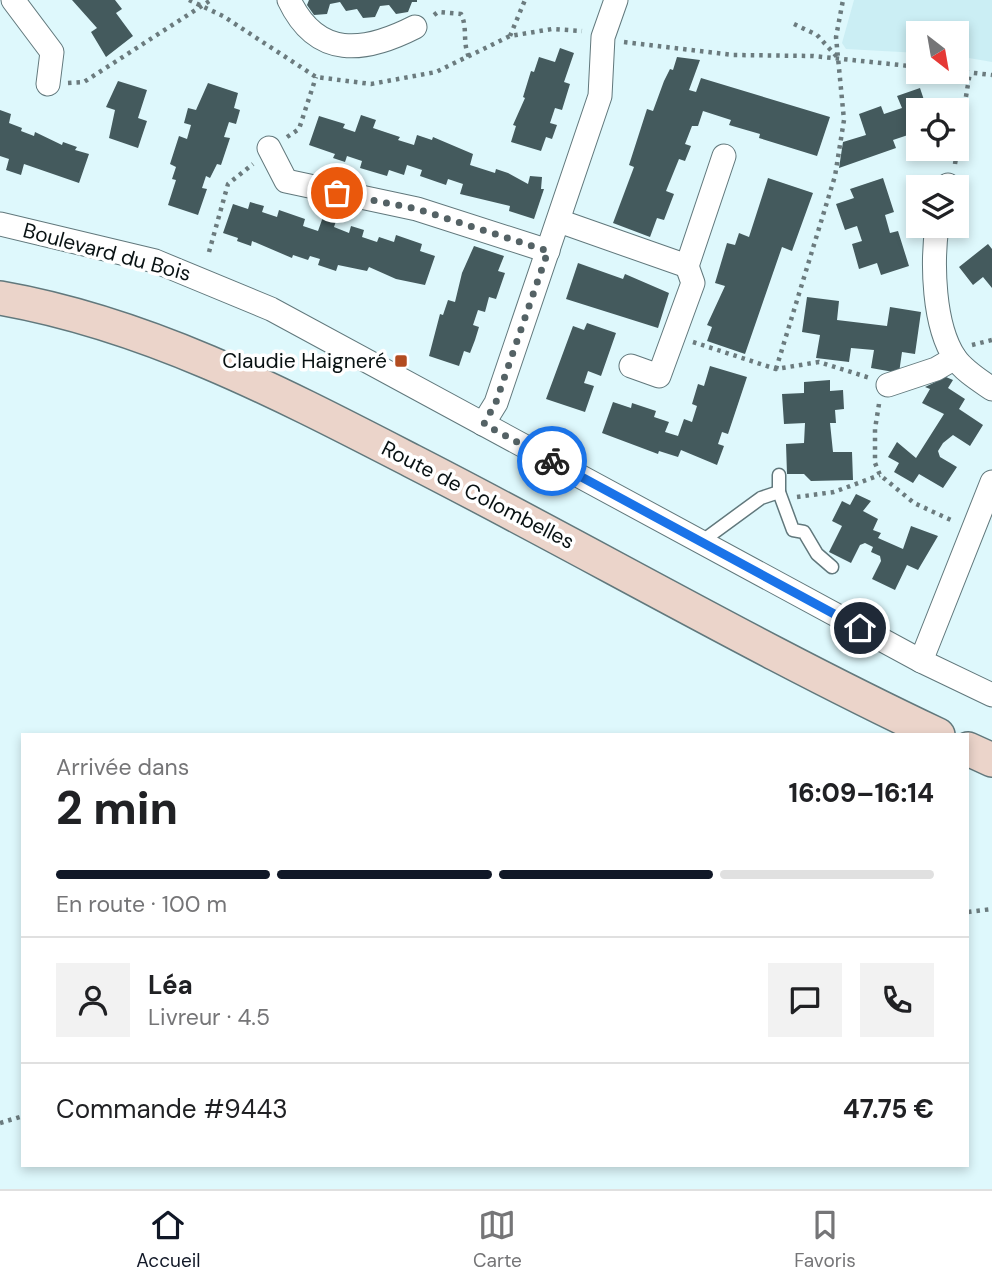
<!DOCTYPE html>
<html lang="fr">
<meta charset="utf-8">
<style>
:root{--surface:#fff;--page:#f2f2f2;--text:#202124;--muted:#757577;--line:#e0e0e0;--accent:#111827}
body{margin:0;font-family:"DM Sans",sans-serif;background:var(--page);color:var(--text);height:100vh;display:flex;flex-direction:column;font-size:26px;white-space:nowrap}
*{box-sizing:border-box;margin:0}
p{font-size:23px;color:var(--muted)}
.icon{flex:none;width:38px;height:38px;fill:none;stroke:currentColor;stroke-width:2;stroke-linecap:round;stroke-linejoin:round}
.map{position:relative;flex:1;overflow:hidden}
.side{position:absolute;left:21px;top:733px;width:948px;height:434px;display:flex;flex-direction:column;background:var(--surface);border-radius:0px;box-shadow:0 4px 10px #0003}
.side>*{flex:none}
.needle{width:46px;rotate:149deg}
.tools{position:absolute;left:906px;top:21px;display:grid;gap:14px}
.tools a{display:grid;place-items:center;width:63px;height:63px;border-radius:0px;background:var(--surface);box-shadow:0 4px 10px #0003;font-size:35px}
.pin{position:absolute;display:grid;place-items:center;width:60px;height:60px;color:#fff;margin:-30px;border:4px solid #fff;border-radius:50%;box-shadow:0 2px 7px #0007}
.courier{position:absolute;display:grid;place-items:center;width:70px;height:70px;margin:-35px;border:5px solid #1a73e8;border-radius:50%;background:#fff;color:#222;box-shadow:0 2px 9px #0007}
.summary em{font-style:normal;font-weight:800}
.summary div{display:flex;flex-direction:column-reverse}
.summary{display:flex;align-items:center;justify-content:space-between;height:119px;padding:0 35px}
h1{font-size:46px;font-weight:800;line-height:52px}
.bar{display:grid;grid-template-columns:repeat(4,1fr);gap:10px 7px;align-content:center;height:84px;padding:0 35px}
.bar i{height:9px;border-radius:5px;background:var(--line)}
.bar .on{background:var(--accent)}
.bar p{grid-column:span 4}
.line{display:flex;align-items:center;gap:18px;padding:0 35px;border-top:2px solid var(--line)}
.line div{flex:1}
.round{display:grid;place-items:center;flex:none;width:74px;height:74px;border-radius:0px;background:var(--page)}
.tabs{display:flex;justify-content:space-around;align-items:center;height:98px;border-top:2px solid var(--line);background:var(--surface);font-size:19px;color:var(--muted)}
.tabs a{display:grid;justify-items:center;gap:4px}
.tabs .on{color:var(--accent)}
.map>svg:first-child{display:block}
.built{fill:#cbeef4}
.building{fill:#445a5d}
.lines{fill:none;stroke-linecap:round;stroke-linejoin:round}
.service-casing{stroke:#61787c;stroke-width:15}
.minor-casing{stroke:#61787c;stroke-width:25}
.secondary-casing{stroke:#61787c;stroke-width:36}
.path{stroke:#6b7b7e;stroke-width:4.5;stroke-dasharray:3.5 5;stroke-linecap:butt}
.service{stroke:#fff;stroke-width:12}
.minor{stroke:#fff;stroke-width:23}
.secondary{stroke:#ebd4ca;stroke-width:33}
.done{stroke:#546265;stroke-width:7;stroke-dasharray:0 12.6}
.route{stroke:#1a73e8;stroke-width:9}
.poi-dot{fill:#b24c20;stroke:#fff;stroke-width:2.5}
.labels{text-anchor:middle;stroke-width:7;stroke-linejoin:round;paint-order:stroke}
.street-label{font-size:21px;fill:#091213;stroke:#fff}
.poi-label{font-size:21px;fill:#091213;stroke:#fff;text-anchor:end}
</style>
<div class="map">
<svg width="992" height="1189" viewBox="0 0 992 1189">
<rect width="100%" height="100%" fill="#def8fc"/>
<path class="built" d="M854,0H992V62L957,56V33H919V53L846,49L842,43Z"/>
<g class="building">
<path d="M72,0H115L122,9L116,13L133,36L106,57L91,32L97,28Z"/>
<path d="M309,0H417V2H412L408,12L396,14L389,5L380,6L375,17L363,18L357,9L346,11L340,2L330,4L327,14L314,15L307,5Z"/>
<path d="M560,48L574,53L564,82L570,84L562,110L555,108L550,123L557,125L552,139L546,137L541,151L511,142L516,126L513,125L525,98L523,97L531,71L534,72L539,57L555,62Z"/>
<path d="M677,57L700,60L689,90L696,92L701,78L830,117L817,156L759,138L760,134L729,125L731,120L703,111L698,126H692L685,144L691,146L685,161L679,159L666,191L674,194L664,220L657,218L650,237L613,223L634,167L629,165L647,109L653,111L664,81L670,69L673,70Z"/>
<path d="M118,81L147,90L138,118L147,121L138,148L109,138L115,110L106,107Z"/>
<path d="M208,83L238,93L234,108L240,110L236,124L229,122L224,137L230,138L221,165L217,164L210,178L206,176L202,188L207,189L198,215L168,205L176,180L172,179L176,167L170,164L179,136L187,139L191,125L184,123L188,108L196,110Z"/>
<path d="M920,88L927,109L936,105L938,110H919V137L912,139L911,134L893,140L896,148L839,168L843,142L866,135L859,114L881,106L884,114L902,108L897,96Z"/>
<path d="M0,110L11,114L9,123L22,128L21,131L34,136L35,132L62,145L63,142L77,147L75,150L89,154L79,183L24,164L21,175L6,170L9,159L0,156Z"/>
<path d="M361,115L376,120L373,128L400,137L398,140L414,145L417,135L432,140L433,137L473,154L470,165L495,173L496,169L508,173L528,184L530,176L542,177L541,189H544L534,219L509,211L510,206L460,194L463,184L448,179L446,185L420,176L422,170L407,165L404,175L389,170L387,176L360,168L362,161L347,156L345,162L333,158L335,154L309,145L319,116L345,124L343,128L355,132Z"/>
<path d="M768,178L813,193L792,251L782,247L745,354L707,341L712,327L707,325L725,286L715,283L727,243L735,245L739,233L749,237Z"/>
<path d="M883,178L894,212L885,215L890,233L898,231L909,266L881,275L877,263L859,269L852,244L862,241L857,226L845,230L836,204L854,198L850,189Z"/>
<path d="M250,202L264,206L262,212L277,217L279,210L305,219L303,226L318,231L323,217L336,221L334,227L349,233L351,226L364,230L362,237L377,242L379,237L394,242L396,235L422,244L420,251L435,256L425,285L396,279L369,267L367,271L338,265L336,271L318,265L320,259L310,256L308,260L293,255L292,258L252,241L251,246L237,241L238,238L223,233L233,204L248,209Z"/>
<path d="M988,244L992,249V288L983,277L973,285L959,267Z"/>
<path d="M474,246L504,256L498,271L505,273L496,299L489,297L485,312L478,310L473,325L479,327L475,340L470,353L464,351L459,366L429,356L440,314L443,315L448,300L455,302L462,273Z"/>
<path d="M578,263L623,279L625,274L669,293L658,328L566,299Z"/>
<path d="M807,297L839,301L837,320L887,326L890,307L921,312L915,354L902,352L899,373L871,368L874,350L851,348L849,362L816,358L820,335L802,332Z"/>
<path d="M587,323L616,333L601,376L588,371L584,383L594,386L585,412L546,399L573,326L584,330Z"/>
<path d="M710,366L747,377L728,434L722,432L718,444L724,446L717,465L681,450L678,457L659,451L658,454L602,433L613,402L631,408L632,403L656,411L654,417L669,422L665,432L678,436L684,419L692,422L697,406L692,404L698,384L704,386Z"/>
<path d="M946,377L953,380L948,388L965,399L959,409L983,425L970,446L953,435L943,443L938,451L940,457L957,467L943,488L919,474L913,483L894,472L899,463L888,457L897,442L916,458L944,414L922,403L930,389L925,387Z"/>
<path d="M830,380V391L843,390L844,409L835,410L836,423H830L833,452H852L853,480L811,481L804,474H787L786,444L804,443L805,423L784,424L782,394L804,393V382Z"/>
<path d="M856,494L871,501L863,511L878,519L873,530L881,533L878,538L903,549L911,526L938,536L918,570L907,565L895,590L872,579L881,561L880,556L871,552L873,547L865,543L860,545L851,563L829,552L842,526L832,521L842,501L850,505Z"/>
</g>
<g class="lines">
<g class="service-casing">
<g id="service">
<path d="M779,475V492L793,530L804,532L817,554L832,567"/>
<path d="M701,542L761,498L779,492"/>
</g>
</g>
<g class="minor-casing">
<g id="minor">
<path d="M13,0L52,52L48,84"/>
<path d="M289,0C317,59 364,53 415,27"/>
<path d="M269,148L286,181L417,209L548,251"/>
<path d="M946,187L948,185"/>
<path d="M559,221L687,266L724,156"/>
<path d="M0,224L155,261L271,309L921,661L992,695"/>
<path d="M937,226C932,263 933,325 955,358C964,371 979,380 992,389"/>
<path d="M631,366L659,376L693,283L687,266"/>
<path d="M888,385L936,369L955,358"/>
<path d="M483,424L496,403L600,96L603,37L616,0"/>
<path d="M921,661L992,482"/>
</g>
</g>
<g class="secondary-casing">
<g id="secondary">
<path d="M0,298C148,324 280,393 412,461C588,551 760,651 938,735"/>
<path d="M968,749L992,760"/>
</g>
</g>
<g class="path">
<path d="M189,0L223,16L316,77L371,84L436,72L510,36L552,29L582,31"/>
<path d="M434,15L438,12L461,14C468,28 462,42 469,57"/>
<path d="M794,24L817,35L838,58"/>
<path d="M510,36L525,0"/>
<path d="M624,42L733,55L813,56L919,67"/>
<path d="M957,71L992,75"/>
<path d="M68,83L84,82L211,0"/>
<path d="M287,137L299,129L316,77"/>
<path d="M955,164L970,72"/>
<path d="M209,252L228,184L253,164"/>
<path d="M693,342L776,369L819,362L870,378"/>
<path d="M972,345L992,340"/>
<path d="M776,369L835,176L844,120L836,37L843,0"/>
<path d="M879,404L875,429V463L880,475L914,503L953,521"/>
<path d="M797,497L834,492L880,475"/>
<path d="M968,912L992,909"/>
<path d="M0,1123L23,1116"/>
</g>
<use href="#service" class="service"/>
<use href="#minor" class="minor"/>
<use href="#secondary" class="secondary"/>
</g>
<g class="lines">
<path class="done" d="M337,193L417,209L548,251L496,402L484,424L552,461"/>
<path class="route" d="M552,461L860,628"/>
</g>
<rect class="poi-dot" x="394" y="354" width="14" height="14" rx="3.5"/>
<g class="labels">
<g class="street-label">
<text transform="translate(107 252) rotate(15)" y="7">Boulevard du Bois</text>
<text transform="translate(478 495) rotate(27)" y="7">Route de Colombelles</text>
</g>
<g class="poi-label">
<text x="387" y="368">Claudie Haigneré</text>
</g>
</g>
</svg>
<div class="tools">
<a><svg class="needle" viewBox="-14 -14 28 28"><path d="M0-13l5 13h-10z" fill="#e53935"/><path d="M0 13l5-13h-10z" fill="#757577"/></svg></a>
<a><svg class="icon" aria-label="locate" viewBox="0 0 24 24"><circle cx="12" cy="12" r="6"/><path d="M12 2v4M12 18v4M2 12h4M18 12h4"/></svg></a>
<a><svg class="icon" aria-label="layers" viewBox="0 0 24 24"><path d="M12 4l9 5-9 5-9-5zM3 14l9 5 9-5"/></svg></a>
</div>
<div class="pin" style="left:337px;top:193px;background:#ea580c"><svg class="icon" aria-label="bag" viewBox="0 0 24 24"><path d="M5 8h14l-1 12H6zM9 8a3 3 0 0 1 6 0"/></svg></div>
<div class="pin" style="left:860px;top:628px;background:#1f2937"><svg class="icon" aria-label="home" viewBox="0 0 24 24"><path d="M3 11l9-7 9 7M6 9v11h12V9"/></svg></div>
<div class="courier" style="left:552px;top:461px"><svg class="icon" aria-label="bike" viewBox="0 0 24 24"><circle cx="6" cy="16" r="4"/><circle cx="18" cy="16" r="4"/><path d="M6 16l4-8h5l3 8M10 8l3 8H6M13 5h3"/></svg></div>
<section class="side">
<div class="summary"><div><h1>2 min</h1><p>Arrivée dans</p></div><em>16:09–16:14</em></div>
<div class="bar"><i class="on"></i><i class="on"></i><i class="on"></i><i></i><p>En route · 100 m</p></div>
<div class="line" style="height:126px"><a class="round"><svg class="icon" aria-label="person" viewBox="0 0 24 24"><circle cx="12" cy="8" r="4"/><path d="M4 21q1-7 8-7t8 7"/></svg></a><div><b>Léa</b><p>Livreur · 4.5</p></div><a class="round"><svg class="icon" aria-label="chat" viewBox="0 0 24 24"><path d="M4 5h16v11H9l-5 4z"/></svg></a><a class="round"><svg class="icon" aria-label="phone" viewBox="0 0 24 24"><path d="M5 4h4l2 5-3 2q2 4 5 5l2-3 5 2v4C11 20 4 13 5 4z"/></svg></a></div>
<div class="line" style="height:91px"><div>Commande #9443</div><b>47.75 €</b></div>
</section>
</div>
<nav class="tabs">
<a class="on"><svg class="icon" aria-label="home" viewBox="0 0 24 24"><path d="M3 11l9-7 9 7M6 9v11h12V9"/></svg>Accueil</a>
<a><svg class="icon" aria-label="map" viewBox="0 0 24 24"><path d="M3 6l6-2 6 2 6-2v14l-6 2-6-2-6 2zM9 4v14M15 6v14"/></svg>Carte</a>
<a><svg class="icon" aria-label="saved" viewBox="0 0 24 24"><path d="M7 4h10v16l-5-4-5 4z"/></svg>Favoris</a>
</nav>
